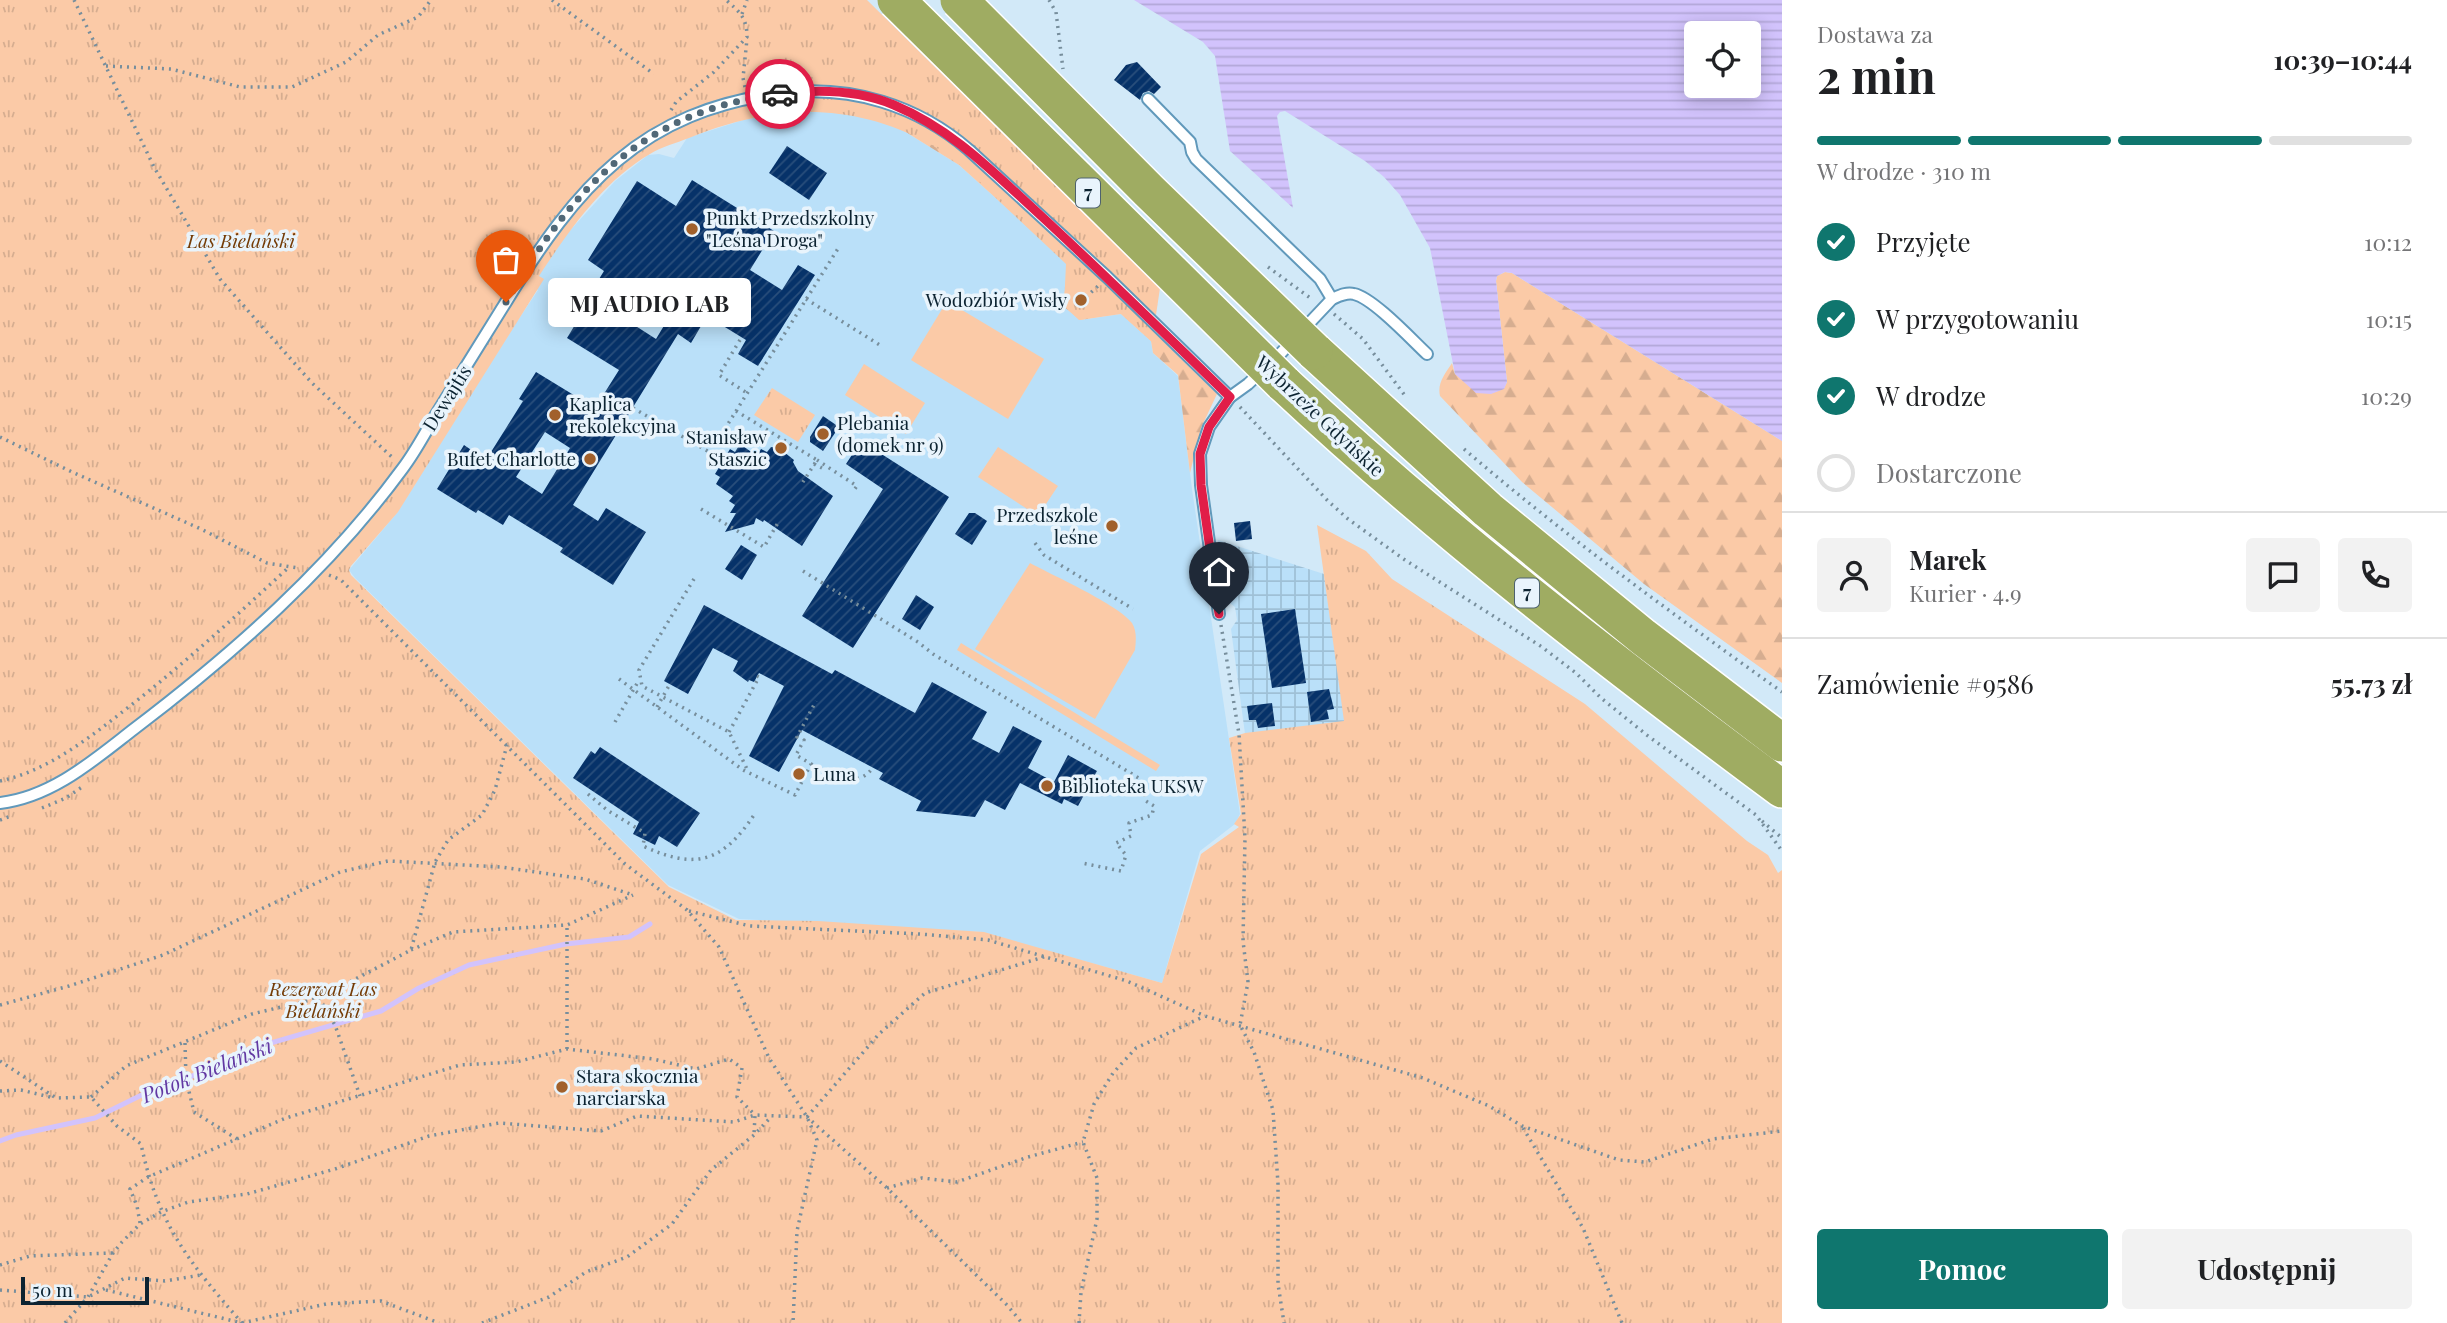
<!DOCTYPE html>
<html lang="pl">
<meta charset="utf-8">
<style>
:root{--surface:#fff;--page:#f2f2f2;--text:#202124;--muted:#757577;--line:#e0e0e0;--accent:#0f766e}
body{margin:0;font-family:"Playfair Display",serif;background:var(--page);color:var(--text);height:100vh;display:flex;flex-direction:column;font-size:26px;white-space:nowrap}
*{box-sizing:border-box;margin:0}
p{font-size:23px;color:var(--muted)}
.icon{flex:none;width:38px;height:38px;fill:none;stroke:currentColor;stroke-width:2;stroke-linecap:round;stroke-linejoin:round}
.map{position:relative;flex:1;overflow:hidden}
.drawer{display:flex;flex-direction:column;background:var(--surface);width:665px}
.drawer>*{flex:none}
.buttons{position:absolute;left:1684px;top:21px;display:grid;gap:14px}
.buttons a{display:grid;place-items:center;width:77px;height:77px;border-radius:7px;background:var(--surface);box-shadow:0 4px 18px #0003;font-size:35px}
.scale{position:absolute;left:21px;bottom:18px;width:128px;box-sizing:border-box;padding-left:7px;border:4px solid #0c2331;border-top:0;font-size:19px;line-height:24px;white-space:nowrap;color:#0c2331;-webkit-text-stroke:5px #e9f4fc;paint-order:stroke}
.pin{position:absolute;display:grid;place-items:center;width:60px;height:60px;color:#fff;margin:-72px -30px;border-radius:50% 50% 50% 0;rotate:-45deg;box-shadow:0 0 7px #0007}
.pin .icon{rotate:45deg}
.courier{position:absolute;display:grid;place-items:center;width:70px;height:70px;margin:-35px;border:5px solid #e11d48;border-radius:50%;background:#fff;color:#222;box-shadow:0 2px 9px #0007}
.bubble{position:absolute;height:49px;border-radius:7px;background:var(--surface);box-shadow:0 4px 18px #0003;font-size:23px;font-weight:700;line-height:49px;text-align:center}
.summary em{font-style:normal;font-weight:700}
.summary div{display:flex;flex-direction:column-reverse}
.summary{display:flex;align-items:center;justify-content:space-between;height:119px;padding:0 35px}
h1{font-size:46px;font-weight:700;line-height:52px}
.bar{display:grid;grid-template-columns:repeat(4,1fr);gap:10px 7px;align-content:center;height:84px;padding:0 35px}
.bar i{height:9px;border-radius:5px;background:var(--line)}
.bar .active{background:var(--accent)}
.bar p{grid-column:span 4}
.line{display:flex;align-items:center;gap:18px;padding:0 35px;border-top:2px solid var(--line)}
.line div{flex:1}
.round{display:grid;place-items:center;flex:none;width:74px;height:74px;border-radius:7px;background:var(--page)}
ol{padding:0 35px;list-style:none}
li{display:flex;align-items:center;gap:21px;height:77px}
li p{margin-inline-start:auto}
li .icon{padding:7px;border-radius:50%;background:var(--accent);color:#fff;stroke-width:4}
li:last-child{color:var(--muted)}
li i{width:38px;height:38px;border:4px solid var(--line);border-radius:50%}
.primary-button{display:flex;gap:14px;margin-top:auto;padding:14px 35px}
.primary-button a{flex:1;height:80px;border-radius:7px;background:var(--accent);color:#fff;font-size:28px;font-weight:700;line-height:80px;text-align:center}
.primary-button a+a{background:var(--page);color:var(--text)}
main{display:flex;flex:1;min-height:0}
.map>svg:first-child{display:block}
.built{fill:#bae0f9}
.industrial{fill:url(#industrial-grid)}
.forest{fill:url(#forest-firs)}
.park{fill:url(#park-tufts)}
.pitch{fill:#fbcaa7}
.water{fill:url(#water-rules);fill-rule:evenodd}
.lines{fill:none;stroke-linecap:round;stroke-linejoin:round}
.stream{stroke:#d2c3fc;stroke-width:5}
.building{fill:url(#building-hatch);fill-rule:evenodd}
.lane-casing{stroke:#6199bb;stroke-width:14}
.highway-casing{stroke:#fff;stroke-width:40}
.path{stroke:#778e9c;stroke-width:3.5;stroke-dasharray:2 5;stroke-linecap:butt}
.lane{stroke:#fff;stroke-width:10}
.highway{stroke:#9fac62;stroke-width:37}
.highway-bridge-casing{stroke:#fff;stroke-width:40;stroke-linecap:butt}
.highway-bridge{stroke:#9fac62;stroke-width:37}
.done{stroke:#516877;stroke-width:7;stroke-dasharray:0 12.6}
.route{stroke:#e11d48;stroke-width:9}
.poi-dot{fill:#a1602b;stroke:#e9f4fc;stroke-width:2.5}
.labels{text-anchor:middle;stroke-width:7;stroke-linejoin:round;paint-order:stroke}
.shield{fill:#e9f4fc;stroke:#4e626e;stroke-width:2}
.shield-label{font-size:18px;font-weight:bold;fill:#0c2331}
.poi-label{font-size:19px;fill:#0c2331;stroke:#e9f4fc;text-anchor:start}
.park-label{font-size:19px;font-style:italic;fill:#753d08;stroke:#e9f4fc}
.street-label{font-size:19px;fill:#0c2331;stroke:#e9f4fc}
.water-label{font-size:21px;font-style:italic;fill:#6239a3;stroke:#e9f4fc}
</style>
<main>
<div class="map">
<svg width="1782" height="1323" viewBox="0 0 1782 1323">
<defs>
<pattern id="industrial-grid" width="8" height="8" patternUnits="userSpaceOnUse" patternTransform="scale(1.75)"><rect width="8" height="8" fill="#bae0f9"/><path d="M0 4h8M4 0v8" fill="none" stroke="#9fc0d6"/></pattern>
<pattern id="forest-firs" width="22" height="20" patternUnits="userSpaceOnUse" patternTransform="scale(1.75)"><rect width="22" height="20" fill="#fbcaa7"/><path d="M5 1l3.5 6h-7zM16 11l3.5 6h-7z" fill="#d6ad90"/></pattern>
<pattern id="park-tufts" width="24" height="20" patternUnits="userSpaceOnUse" patternTransform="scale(1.75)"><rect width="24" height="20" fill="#fbcaa7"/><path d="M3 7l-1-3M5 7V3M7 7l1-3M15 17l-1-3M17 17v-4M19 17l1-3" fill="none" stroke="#d6ad90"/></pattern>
<pattern id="water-rules" width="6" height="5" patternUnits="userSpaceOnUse" patternTransform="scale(1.75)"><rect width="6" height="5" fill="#d2c3fc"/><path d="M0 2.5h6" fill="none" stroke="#b3a7d8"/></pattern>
<pattern id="building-hatch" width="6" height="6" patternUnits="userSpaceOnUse" patternTransform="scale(1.75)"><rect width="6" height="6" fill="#063269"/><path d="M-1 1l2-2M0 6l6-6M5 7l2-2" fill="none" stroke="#294e7b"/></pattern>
</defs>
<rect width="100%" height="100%" fill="#d2e9f8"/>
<path class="built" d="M817,111L855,115L896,126L959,165L1068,263L1080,320L1121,314L1151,341L1153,353L1178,376L1192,489L1240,814L1235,824L1200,851L1162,983L982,932L739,919L668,885L355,578L349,570L396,514L498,350L538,290L530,285L564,237L615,181L648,155L659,154L674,158L687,138L746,119Z"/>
<path class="industrial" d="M1218,540L1324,574L1345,722L1245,734L1231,629L1237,620L1235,607L1226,600Z"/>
<g class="forest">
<path d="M822,99L880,105L982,164L1217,394L1201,428L1190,473L1178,375L1153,353L1151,341L1121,314L1080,320L1063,306L1068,263L959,165L896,126L855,115L817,111L778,114Z"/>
<path d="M1505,272L1512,273L1782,441V683L1644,584L1522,482L1440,396C1437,383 1445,374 1452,363L1455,374L1504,388L1507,382L1496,281L1497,276Z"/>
</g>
<g class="park">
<path d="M0,0H867L1160,288L1152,342L1120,313L1079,320L1064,306L1066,264C1043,242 1019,220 996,198C975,178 955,158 930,144C851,101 772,104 689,138C676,143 661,147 650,154C603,181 568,232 539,276L544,279L398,512L351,566L349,570L351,575L669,887L736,920L818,921L984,932L1162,983L1201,854L1239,827L1234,824L1241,814L1229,738L1245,733L1344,721L1317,525L1366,551L1392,579L1585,704L1747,841L1768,855L1778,873L1782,870V1323H0Z"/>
<path d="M772,388L815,415L798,442L754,415Z"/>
</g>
<g class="pitch">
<path d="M947,301L1044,359L1008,419L911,360Z"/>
<path d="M864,364L925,403L906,434L845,395Z"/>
<path d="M998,447L1058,486L1038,516L978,477Z"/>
<path d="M1030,563C1052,575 1119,605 1132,623C1137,631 1136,641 1135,650L1095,719L975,649Z"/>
<path d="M961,643L1160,765L1156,771L957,650Z"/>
</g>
<path class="water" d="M1134,0H1782V441L1512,273L1505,272L1497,276L1496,281L1507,382L1504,389L1491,394L1476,393L1455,374L1430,248L1400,195L1384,177L1365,161L1285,111L1280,112L1277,116L1293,208L1230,151L1215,56L1203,42ZM1748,33V86H1696V33Z"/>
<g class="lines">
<path class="stream" d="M0,1141L16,1135L95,1118L160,1086L186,1079L247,1050L381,1011L419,988L469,965L566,944L629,937L650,924"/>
</g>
<g class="building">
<path d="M1137,62L1161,87L1154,94L1149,91L1143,93L1140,100L1114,80L1126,65Z"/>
<path d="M787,146L827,173L809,200L769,173Z"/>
<path d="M692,180L774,231L750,270L782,290L798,265L815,275L758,366L738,354L746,340L707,316L691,343L678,334L573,505L598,521L606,508L646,532L613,585L560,552L563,548L509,515L503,525L478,510L476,513L437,489L464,445L486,460L523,401L519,399L536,372L595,408L619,370L567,338L581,315L578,313L604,271L588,260L637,181L676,206ZM655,284L680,299L656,339L631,323ZM545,432L570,448L542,494L516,477Z"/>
<path d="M823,416L839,427L823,451L810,442V437Z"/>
<path d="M861,441L949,497L853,648L802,616L883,489L846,464Z"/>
<path d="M740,444L757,456L761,449L767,452L771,447L779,448L794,460L792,464L793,462L798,471L833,496L802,546L764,520L763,522L756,518L754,524L725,532L736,513H730L735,505L729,501L733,496L716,484L720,477L715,474L730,449L735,452Z"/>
<path d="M969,513H975L987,521L972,545L955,534Z"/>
<path d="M1250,521L1252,539L1236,541L1234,523Z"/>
<path d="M741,545L757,555L742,580L725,569Z"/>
<path d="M916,595L934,607L920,630L902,619Z"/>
<path d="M704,605L832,674L835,670L915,713L932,682L987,712L972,739L999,753L1013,726L1042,741L1028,768L1054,782L1068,755L1097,771L1078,806L1064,799L1062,804L1020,783L1005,810L985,800L975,817L916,811L921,801L879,779L883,773L802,730L779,772L749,756L784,686L759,673L754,682L749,680L748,682L733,671L738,661L713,648L688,694L664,681Z"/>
<path d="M1295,609L1306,683L1272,688L1261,614Z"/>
<path d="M1329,689L1334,709L1327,710L1329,719L1311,722L1307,692Z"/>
<path d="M1272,703L1275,726L1258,728L1256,720H1249L1247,706Z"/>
<path d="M600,747L700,813L677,847L659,836L655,845L633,834L639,822L573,778L591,751L595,754Z"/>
</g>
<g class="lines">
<g class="lane-casing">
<g id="lane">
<path d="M1148,99L1190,142L1192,152L1196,159L1320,279L1332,299"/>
<path d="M1219,614L1201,485L1200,454L1209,427L1230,397L1248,384L1281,353L1332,299C1339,296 1346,292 1354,294C1373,298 1412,340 1427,354"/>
<path d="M0,803C52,797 94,760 134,729C234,653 329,569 403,468C416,451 426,431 437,413C460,376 483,339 506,302C576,187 641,110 783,93C851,85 917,105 969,150L1107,277L1230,397"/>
</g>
</g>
<g class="highway-casing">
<g id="highway">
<path d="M1314,351L1488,510L1643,637L1782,743"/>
<path d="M1283,383C1440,530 1610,661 1782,789"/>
</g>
</g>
<g class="path">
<path d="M74,0L154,167L220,279L312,383L393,458"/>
<path d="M552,0L654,74"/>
<path d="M1049,0L1056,12L1063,69"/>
<path d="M742,14L747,0"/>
<path d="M106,66L171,69L240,87H292L346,62L378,35L418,17L431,0"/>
<path d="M745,87L743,78L747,39"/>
<path d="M671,110L676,102L714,72L747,37C747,18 740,12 726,0"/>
<path d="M1268,267L1313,300"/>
<path d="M1086,297L1098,286"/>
<path d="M806,299L883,347"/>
<path d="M1334,314L1363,339L1406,397"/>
<path d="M740,340L719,375L747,393"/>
<path d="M1240,407L1328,501L1348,519L1405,560L1542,647L1576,673L1601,698L1648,736L1756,815L1782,851"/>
<path d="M633,408L711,453"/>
<path d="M736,411L817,460L801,485"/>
<path d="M721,435L839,247"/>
<path d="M0,437L72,472L201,529L267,563L298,568"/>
<path d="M1464,449C1565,536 1673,614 1782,692"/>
<path d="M817,460L857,486L854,490"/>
<path d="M814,464L822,468"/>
<path d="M701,509L764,547L779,521"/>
<path d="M1035,543L1044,555L1133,609"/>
<path d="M803,571L918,642L933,654L1142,780L1146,801L1154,806L1152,815L1129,823L1131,836L1116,843L1126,855L1121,871L1082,863"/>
<path d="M329,575L341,580L625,864L687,910L719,947L769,1058L807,1117L817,1140L797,1231L793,1323"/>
<path d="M694,579L639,670L642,686L729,732L748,771"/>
<path d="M1221,625L1239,734L1245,838L1243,941L1248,982L1240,1025L1254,1052L1273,1110L1278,1184V1284L1284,1323"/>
<path d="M619,679L743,770L795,795L811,764L796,755L804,740L797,737L816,701"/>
<path d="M657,707L670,684"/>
<path d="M615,722L639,680"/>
<path d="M729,732L759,677L757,676"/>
<path d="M811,764C830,773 858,791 873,767"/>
<path d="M0,781C50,770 90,737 130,706C186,662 236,616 288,568"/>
<path d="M588,794L607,810L645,833L643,846C695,870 722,863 754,815"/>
<path d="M42,808L66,798L82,787"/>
<path d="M0,820L11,816"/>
<path d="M1762,821L1782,838"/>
<path d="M689,911L750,926L920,934L988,940L1127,981L1205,1016L1423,1078L1489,1106L1522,1126L1619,1160L1645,1162L1713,1139L1782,1131"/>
<path d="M411,950L453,932L567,925L633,895"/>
<path d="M319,998L335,1025L360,1096"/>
<path d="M0,1005L69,986L163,955L340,872L388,861L501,867L585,879L633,895"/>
<path d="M185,1043L186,1079L194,1112L237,1139"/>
<path d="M567,1049V925"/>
<path d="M0,1061L56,1098L91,1097L117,1126L141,1144C158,1225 189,1262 242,1323"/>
<path d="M0,1091L21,1090L54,1098"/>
<path d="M91,1097L126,1066L252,1014L319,998L411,950L435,862L448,840L482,815L495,790L507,745"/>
<path d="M807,1117L879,1034L925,993L1047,956"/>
<path d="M1523,1128L1583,1228L1622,1323"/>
<path d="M887,1188L922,1178L957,1182L1028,1157L1083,1142"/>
<path d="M140,1223L137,1206L130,1189L148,1177L286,1118L460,1065L516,1062L567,1049L653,1059L696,1069L729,1059L742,1068L737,1097L755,1115L754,1135"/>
<path d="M0,1265L30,1256L113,1253"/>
<path d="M0,1290L88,1297L125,1278L165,1281L201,1275"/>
<path d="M106,1290L242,1323L326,1304L381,1301L439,1323"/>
<path d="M65,1323L88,1297L113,1253L122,1242L140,1224L161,1212L188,1202L247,1194L335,1169L429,1136L499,1123L601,1131L637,1116L734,1122L755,1115L807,1117L887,1188L1007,1305L1022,1323"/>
<path d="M482,1323L549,1297L586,1272L627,1257L672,1224L711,1170L754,1135L770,1118"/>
<path d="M1079,1323L1081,1292L1097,1219V1178L1083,1142L1094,1104L1113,1073L1136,1048L1205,1016"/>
</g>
<use href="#lane" class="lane"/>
<use href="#highway" class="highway"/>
<g class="highway-bridge-casing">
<g id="highway-bridge">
<path d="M896,0L1283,383"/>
<path d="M959,0L1149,191L1314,351"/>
</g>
</g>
<use href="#highway-bridge" class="highway-bridge"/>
</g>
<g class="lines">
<path class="done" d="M506,302C572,189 643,110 780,94"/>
<path class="route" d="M780,94C818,89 858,90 894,105C953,130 992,171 1038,213C1103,273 1166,335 1230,397L1209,427L1200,454L1201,485L1219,614"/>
</g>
<g class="poi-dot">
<circle cx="692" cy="229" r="7"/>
<circle cx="1081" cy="300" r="7"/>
<circle cx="555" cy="415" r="7"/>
<circle cx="823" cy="434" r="7"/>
<circle cx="781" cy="448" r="7"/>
<circle cx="590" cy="459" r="7"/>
<circle cx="1112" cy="526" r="7"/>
<circle cx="799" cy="774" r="7"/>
<circle cx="1047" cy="786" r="7"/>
<circle cx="562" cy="1087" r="7"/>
</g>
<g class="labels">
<g class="shield">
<rect x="1076" y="178.5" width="24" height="29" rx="5"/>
<rect x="1515" y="578.5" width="24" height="29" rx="5"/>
</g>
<g class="shield-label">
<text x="1088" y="199">7</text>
<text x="1527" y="599">7</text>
</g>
<g class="poi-label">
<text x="706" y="225">Punkt Przedszkolny<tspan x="706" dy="22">"Leśna Droga"</tspan></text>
<text x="1067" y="307" text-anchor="end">Wodozbiór Wisły</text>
<text x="569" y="411">Kaplica<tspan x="569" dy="22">rekolekcyjna</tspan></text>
<text x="837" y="430">Plebania<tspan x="837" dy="22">(domek nr 9)</tspan></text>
<text x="767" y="444" text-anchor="end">Stanisław<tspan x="767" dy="22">Staszic</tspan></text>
<text x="576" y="466" text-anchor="end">Bufet Charlotte</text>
<text x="1098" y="522" text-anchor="end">Przedszkole<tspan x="1098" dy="22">leśne</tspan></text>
<text x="813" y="781">Luna</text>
<text x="1061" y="793">Biblioteka UKSW</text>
<text x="576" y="1083">Stara skocznia<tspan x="576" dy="22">narciarska</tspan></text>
</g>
<g class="park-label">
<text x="241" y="248">Las Bielański</text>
<text x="323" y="996">Rezerwat Las<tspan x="323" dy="22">Bielański</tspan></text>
</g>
<g class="street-label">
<text transform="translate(447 398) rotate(-58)" y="7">Dewajtis</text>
<text transform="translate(1320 416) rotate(43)" y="7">Wybrzeże Gdyńskie</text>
</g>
<g class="water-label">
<text transform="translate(207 1071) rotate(-22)" y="7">Potok Bielański</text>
</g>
</g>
</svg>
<div class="buttons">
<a><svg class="icon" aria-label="locate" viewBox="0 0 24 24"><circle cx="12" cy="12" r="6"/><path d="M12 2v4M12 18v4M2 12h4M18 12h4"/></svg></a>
</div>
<div class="scale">50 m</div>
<div class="pin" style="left:506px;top:302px;background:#ea580c"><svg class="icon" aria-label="bag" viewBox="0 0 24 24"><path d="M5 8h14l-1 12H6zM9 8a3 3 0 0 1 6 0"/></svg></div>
<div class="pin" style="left:1219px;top:614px;background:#1f2937"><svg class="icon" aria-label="home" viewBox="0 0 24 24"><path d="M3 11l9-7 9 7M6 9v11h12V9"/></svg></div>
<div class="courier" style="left:780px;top:94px"><svg class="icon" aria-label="car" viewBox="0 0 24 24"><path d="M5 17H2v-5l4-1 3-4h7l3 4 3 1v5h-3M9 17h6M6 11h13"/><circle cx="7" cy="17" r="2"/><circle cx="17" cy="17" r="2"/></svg></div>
<div class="bubble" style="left:548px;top:278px;width:203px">MJ AUDIO LAB</div>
</div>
<section class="drawer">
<div class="summary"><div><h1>2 min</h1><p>Dostawa za</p></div><em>10:39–10:44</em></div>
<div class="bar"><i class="active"></i><i class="active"></i><i class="active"></i><i></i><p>W drodze · 310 m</p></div>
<ol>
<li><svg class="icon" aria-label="check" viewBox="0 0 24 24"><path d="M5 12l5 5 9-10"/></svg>Przyjęte<p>10:12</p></li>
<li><svg class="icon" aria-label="check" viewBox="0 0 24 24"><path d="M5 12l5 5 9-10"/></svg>W przygotowaniu<p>10:15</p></li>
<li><svg class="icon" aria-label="check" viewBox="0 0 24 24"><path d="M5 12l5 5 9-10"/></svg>W drodze<p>10:29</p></li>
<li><i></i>Dostarczone</li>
</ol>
<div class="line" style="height:126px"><a class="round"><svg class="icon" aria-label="person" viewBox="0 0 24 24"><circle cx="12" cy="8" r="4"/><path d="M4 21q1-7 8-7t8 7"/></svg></a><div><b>Marek</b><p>Kurier · 4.9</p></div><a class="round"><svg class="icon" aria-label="chat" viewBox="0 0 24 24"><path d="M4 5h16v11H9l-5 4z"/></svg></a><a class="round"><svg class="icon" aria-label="phone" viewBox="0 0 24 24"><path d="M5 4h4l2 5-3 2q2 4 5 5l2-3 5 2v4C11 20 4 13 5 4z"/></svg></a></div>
<div class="line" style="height:91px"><div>Zamówienie #9586</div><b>55.73 zł</b></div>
<div class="primary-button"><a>Pomoc</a><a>Udostępnij</a></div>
</section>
</main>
